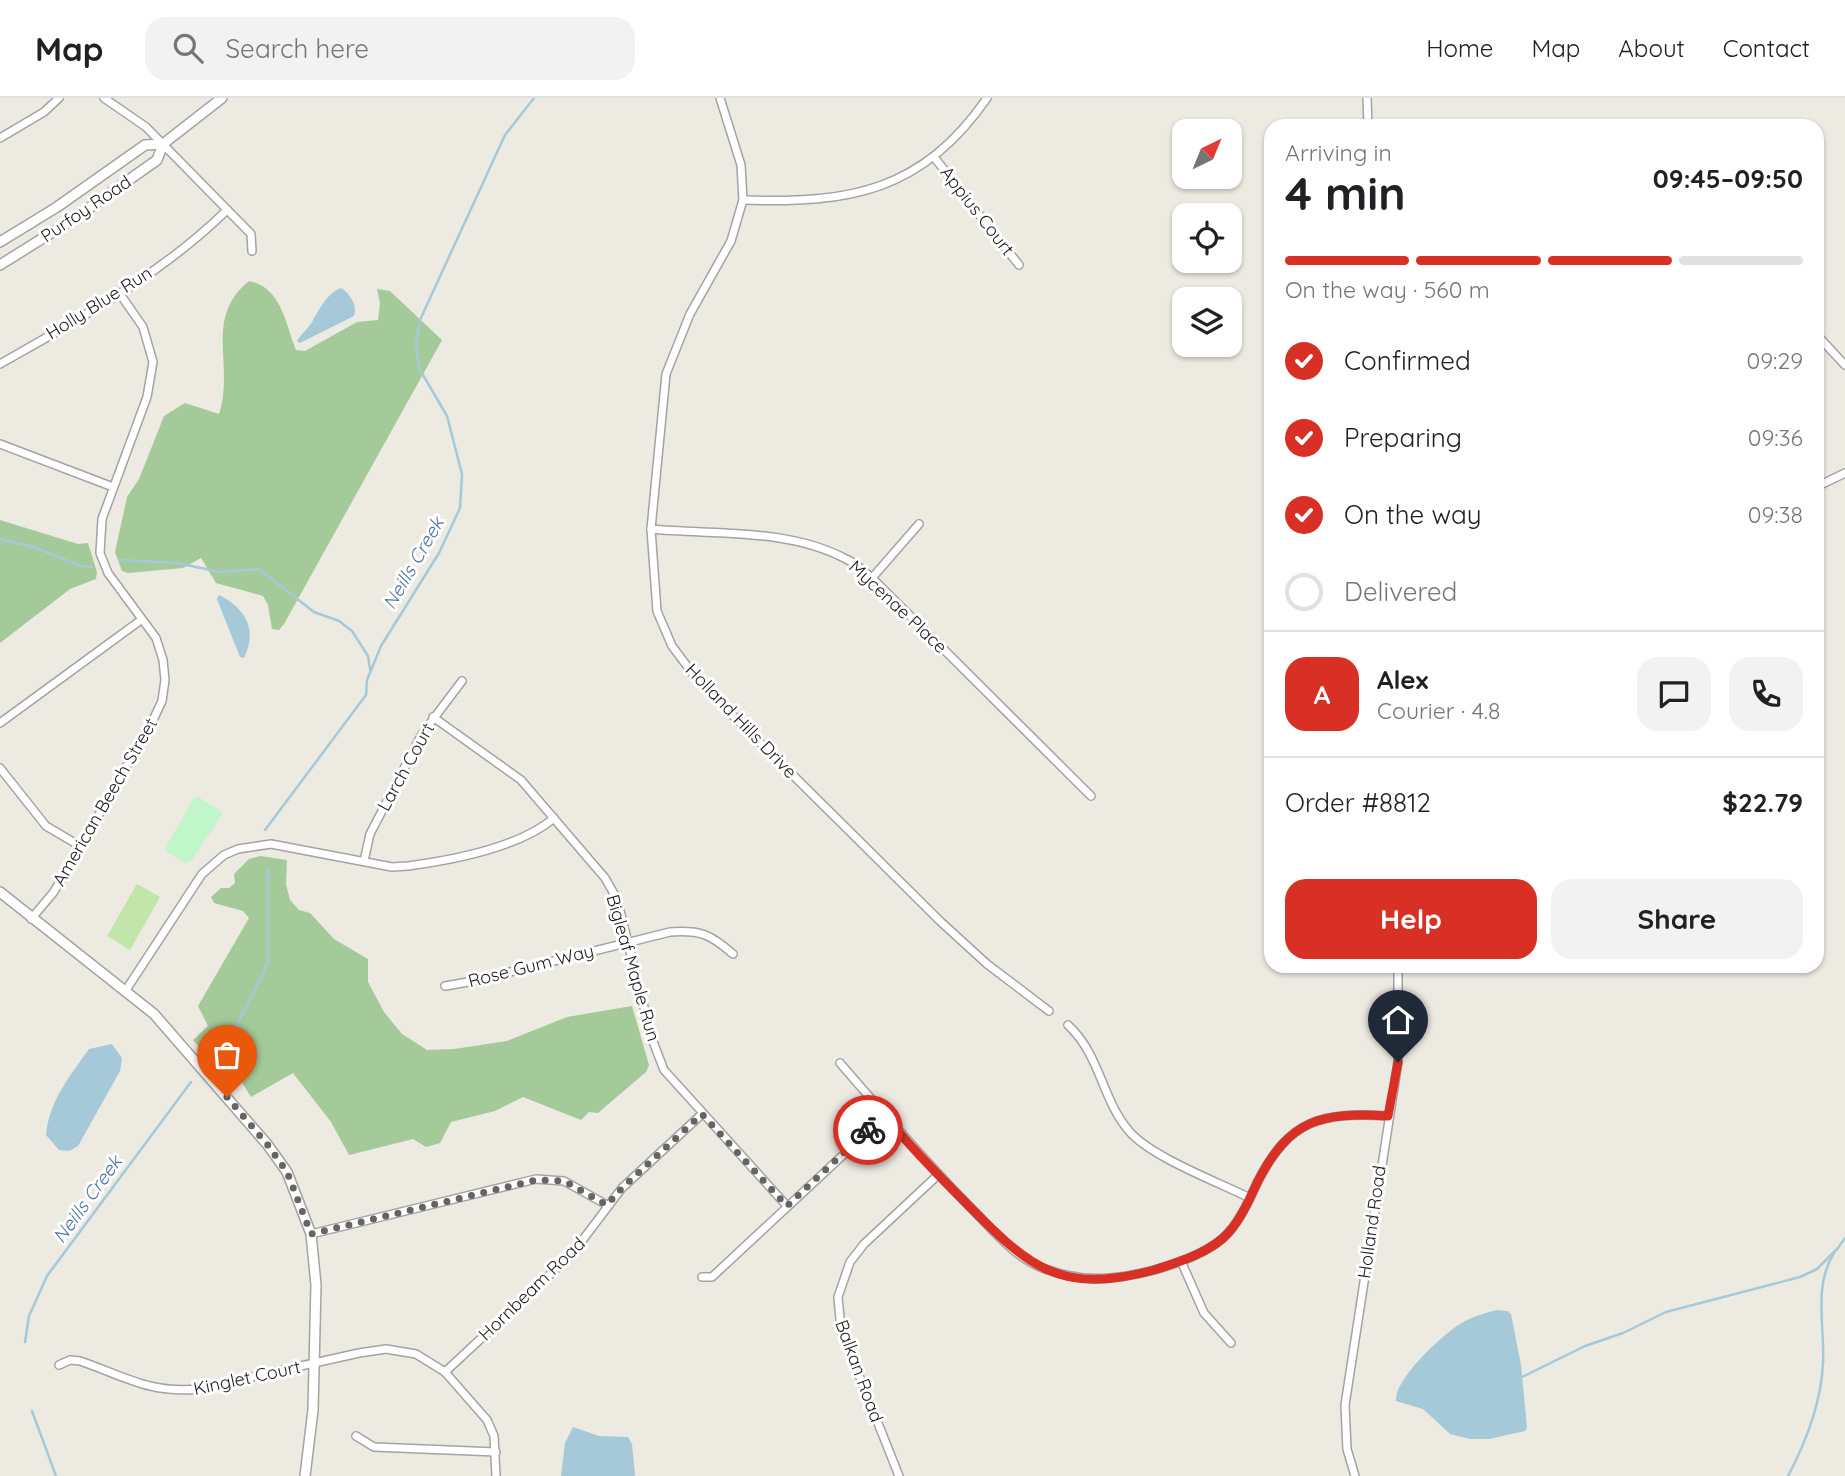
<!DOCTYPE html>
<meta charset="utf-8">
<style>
:root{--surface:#fff;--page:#f2f2f2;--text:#202124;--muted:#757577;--line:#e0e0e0;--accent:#d93025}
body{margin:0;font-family:Quicksand,sans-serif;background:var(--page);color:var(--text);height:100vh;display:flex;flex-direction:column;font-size:26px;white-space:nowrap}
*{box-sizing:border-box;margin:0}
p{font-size:23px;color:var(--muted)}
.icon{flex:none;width:38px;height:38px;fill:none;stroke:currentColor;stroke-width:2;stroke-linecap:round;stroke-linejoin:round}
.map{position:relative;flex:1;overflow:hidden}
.drawer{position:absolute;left:1264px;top:21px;width:560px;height:854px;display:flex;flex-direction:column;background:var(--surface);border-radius:21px;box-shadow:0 2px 5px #0004}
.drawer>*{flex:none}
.needle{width:46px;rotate:43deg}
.fabs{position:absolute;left:1172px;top:21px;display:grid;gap:14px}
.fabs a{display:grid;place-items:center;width:70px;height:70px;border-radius:14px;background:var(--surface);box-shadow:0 2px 5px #0004;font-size:35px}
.pin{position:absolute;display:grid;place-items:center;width:60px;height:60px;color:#fff;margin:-72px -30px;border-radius:50% 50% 50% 0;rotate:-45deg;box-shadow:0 0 7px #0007}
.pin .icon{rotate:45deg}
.courier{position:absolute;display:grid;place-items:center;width:70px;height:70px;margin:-35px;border:5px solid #d93025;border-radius:50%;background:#fff;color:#222;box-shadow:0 2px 9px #0007}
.summary em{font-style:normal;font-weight:700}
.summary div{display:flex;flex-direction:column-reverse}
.summary{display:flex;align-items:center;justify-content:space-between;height:119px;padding:0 21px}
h1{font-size:46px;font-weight:700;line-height:52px}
.bar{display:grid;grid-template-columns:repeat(4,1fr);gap:10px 7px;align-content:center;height:84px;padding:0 21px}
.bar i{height:9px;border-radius:5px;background:var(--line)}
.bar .selected{background:var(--accent)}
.bar p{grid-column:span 4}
.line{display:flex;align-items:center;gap:18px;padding:0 21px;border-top:2px solid var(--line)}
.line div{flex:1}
.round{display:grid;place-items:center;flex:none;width:74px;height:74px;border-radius:21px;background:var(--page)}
ol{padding:0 21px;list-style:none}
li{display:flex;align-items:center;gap:21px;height:77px}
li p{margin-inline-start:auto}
li .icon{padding:7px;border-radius:50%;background:var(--accent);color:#fff;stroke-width:4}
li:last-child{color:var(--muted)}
li i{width:38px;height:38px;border:4px solid var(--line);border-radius:50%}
.action{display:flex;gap:14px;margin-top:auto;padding:14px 21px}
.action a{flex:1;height:80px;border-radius:21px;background:var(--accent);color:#fff;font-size:28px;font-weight:700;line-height:80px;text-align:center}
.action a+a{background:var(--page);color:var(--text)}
header{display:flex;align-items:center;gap:42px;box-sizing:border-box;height:98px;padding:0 35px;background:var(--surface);border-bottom:2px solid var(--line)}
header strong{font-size:33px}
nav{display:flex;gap:38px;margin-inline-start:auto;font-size:24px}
.search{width:490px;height:63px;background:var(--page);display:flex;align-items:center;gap:18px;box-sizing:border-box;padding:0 24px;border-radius:21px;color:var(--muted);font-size:26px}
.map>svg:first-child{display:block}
.grass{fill:#c2e5aa}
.forest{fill:#a4ca99}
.park{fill:#c0f6c9}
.water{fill:#a5c9d9}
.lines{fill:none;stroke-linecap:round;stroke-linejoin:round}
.stream{stroke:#a5c9d9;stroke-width:2.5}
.minor-casing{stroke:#a3a3a3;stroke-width:10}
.tertiary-casing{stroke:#a3a3a3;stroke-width:12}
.minor{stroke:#fff;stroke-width:7}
.tertiary{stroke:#fff;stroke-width:9}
.done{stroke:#656461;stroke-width:7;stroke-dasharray:0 12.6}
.route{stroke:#d93025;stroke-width:9}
.labels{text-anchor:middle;stroke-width:6;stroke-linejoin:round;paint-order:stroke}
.street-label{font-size:18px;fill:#1c1c1c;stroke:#fff}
.water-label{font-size:19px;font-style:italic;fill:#4e73a6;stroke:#fff}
</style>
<header>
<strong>Map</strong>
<div class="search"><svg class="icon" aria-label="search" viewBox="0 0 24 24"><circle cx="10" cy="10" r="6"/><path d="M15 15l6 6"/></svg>Search here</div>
<nav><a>Home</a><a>Map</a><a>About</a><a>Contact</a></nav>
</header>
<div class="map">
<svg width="1845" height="1378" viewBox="0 0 1845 1378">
<rect width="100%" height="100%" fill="#edeae2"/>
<path class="grass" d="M137,786L160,799L130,852L107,838Z"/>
<g class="forest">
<path d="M249,183C282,190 285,225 296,252L305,253L357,224L378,222L380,205L377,191L390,193L442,242L284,526L279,532L272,531L268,507L263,498L216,485L201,460L183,470L128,475L122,473L115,454L127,399L139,381L164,318L185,305L219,316C235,268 203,220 249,183Z"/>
<path d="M0,422L78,446L88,445L97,474L96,481L70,491L0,545Z"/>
<path d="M260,758L287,762L286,786L290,802L299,812L310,815L334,841L368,861V884L384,914L402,936L427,952L454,951L507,943L567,919L632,908L649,967L646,974L598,1015L589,1014L581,1022L523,999L495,1013L451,1024L440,1045L426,1049L413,1041L349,1057L331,1024L293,975L251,999L240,981L226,980L193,942L208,928L198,908L249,820L243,813L214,805L211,799L221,790H229L235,785L234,776L249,761Z"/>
</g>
<path class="park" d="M198,699L221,713L222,717L191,763L186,765L167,754L166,749L193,701Z"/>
<g class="water">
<path d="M341,190C350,195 358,209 354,218L300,245L297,243C301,236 308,231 312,224C319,212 327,195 341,190Z"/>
<path d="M219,497C245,510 258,531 244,560L240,559L217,501Z"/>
<path d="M112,946L122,960L120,973L78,1048L69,1053L59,1052L46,1037C49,1003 70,978 89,951Z"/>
<path d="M1497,1212L1507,1213L1511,1216L1521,1267L1527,1330L1525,1333L1489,1341H1470L1450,1336L1423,1311L1396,1303C1394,1282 1439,1240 1457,1228C1468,1220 1484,1215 1497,1212Z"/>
<path d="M573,1329L599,1338L628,1339L632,1346L635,1378H561L565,1345Z"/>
</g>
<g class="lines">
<g class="stream">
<path d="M0,441L34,449L80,468L92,469"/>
<path d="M119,462L177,465L220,474L259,471L314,514L339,523L352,533L368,558L370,571"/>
<path d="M265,732L366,597L367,582L381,548L439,455L460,410L462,376L447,318L419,270L416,244L420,222L505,37L534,0"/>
<path d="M217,967L268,865V771"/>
<path d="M1838,1150L1845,1140"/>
<path d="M25,1244L29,1218L47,1178L191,984"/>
<path d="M1518,1281L1585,1248L1623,1235L1666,1214L1800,1179L1817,1171L1838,1150"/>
<path d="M32,1313L56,1378"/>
<path d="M1788,1378C1806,1344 1821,1304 1823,1266C1825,1229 1813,1188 1834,1155"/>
</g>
<g class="minor-casing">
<g id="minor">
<path d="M104,0L146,29L251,136L252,153"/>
<path d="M720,0L741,67L743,102L731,143L690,216L666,276L651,431L657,513L672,548L699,584L941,824L987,866L1049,913"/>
<path d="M1367,0L1368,28"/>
<path d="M0,40L44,14L59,0"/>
<path d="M934,59L1019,167"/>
<path d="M743,102C850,106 923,93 987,0"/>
<path d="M1816,236L1845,267"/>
<path d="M0,266C79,221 162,176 227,112"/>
<path d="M0,346L113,389"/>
<path d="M1816,389L1845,375"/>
<path d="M651,431C715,437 788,430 846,461C856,465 864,474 872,480L1091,698"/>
<path d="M872,480L919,426"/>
<path d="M433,619L521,682L605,780L617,801L652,941L664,972L787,1108"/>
<path d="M0,625L141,522"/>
<path d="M0,670L46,728L80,748"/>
<path d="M364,763L370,736L422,636L462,583"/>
<path d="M31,821L53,795L69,769L154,620L162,603L165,582L163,562L156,540L108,475L100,455L102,421L147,299L153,264L143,229L120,196"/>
<path d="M445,888L474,883L670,834C701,832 710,836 733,856"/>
<path d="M126,892L202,776L224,757L238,751L271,746L392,769L408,768C453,762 520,749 554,720"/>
<path d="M1068,927C1101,958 1101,1000 1129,1033C1151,1059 1218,1084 1250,1100"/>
<path d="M840,965C883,1015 926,1064 972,1111C994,1133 1015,1160 1045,1171C1083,1185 1116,1182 1154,1172C1179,1165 1212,1154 1229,1134C1242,1119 1250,1100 1258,1083C1290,1021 1321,1014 1388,1018"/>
<path d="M311,1136L536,1081L564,1083L607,1107"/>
<path d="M1181,1163L1204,1215L1231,1245"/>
<path d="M702,1179H712L885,1018"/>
<path d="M59,1267L70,1262L80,1263C124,1278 150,1296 198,1291L359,1255L386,1251L416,1256L445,1274L487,1322L494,1338L496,1378"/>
<path d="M445,1274L572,1156L622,1090L702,1016"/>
<path d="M356,1338L374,1349L496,1354"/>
<path d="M899,1378L841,1232L838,1199L850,1164L864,1146L938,1077"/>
<path d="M1355,1378L1347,1351L1345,1307L1398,964V868"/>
</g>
</g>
<g class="tertiary-casing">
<g id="tertiary">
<path d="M0,144L57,109L145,47L163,46"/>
<path d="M0,167L75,120L157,62L163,46L222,0"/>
<path d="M0,794L154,916L267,1046L287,1074L311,1136L316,1187L313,1312L305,1378"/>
</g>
</g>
<use href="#minor" class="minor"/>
<use href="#tertiary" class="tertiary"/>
</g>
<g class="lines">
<path class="done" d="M227,999L267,1046L287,1074L311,1136L536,1082L564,1083L607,1107L622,1090L702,1016L787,1108L868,1032"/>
<path class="route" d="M868,1032L885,1018C910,1048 937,1076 964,1103C1028,1168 1059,1198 1154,1172C1179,1164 1212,1154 1229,1134C1242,1119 1250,1100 1258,1083C1290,1021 1321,1014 1388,1018L1398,964"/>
</g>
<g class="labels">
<g class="street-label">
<text transform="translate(86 111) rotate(-34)" y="6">Purfoy Road</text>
<text transform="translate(977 113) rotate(52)" y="6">Appius Court</text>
<text transform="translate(99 205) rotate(-32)" y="6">Holly Blue Run</text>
<text transform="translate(898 509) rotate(43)" y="6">Mycenae Place</text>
<text transform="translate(741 623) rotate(46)" y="6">Holland Hills Drive</text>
<text transform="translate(406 669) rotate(-61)" y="6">Larch Court</text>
<text transform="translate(105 704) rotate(-60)" y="6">American Beech Street</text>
<text transform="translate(531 868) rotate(-14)" y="6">Rose Gum Way</text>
<text transform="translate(633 870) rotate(74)" y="6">Bigleaf Maple Run</text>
<text transform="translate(1372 1124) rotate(-82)" y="6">Holland Road</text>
<text transform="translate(532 1191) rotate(-44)" y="6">Hornbeam Road</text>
<text transform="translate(859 1273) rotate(70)" y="6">Balkan Road</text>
<text transform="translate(247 1280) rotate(-12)" y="6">Kinglet Court</text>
</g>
<g class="water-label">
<text transform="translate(413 465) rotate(-60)" y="7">Neills Creek</text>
<text transform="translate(87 1101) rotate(-54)" y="7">Neills Creek</text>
</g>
</g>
</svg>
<div class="fabs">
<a><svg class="needle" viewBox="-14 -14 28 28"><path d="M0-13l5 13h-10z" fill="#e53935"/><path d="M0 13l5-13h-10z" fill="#757577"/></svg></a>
<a><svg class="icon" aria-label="locate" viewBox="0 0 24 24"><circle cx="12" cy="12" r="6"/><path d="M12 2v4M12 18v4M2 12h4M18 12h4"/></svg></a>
<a><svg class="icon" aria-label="layers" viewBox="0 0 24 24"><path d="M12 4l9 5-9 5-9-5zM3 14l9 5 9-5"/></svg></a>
</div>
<div class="pin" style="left:227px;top:999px;background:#ea580c"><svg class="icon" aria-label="bag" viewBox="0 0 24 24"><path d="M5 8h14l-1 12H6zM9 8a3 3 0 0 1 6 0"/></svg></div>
<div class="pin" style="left:1398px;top:964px;background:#1f2937"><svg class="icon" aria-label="home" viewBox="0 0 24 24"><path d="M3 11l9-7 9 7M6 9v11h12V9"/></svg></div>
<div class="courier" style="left:868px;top:1032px"><svg class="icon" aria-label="bike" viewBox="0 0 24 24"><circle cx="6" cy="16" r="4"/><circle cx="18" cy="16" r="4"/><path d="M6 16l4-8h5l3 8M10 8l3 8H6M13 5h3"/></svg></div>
<section class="drawer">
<div class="summary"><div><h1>4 min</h1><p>Arriving in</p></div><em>09:45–09:50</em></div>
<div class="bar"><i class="selected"></i><i class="selected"></i><i class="selected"></i><i></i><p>On the way · 560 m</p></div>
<ol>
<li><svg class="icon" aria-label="check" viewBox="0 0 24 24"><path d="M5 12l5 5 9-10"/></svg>Confirmed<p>09:29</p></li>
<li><svg class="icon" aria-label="check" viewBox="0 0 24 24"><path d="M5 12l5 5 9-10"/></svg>Preparing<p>09:36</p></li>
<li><svg class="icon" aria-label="check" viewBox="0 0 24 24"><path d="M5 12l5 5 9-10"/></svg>On the way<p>09:38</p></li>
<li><i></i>Delivered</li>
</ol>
<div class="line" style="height:126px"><b class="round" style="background:var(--accent);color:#fff">A</b><div><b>Alex</b><p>Courier · 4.8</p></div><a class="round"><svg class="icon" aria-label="chat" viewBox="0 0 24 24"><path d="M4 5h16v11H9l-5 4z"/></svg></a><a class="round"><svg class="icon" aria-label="phone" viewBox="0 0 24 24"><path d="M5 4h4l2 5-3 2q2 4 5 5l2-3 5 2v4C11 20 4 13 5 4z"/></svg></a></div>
<div class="line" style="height:91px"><div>Order #8812</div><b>$22.79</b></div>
<div class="action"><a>Help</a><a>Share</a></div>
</section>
</div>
